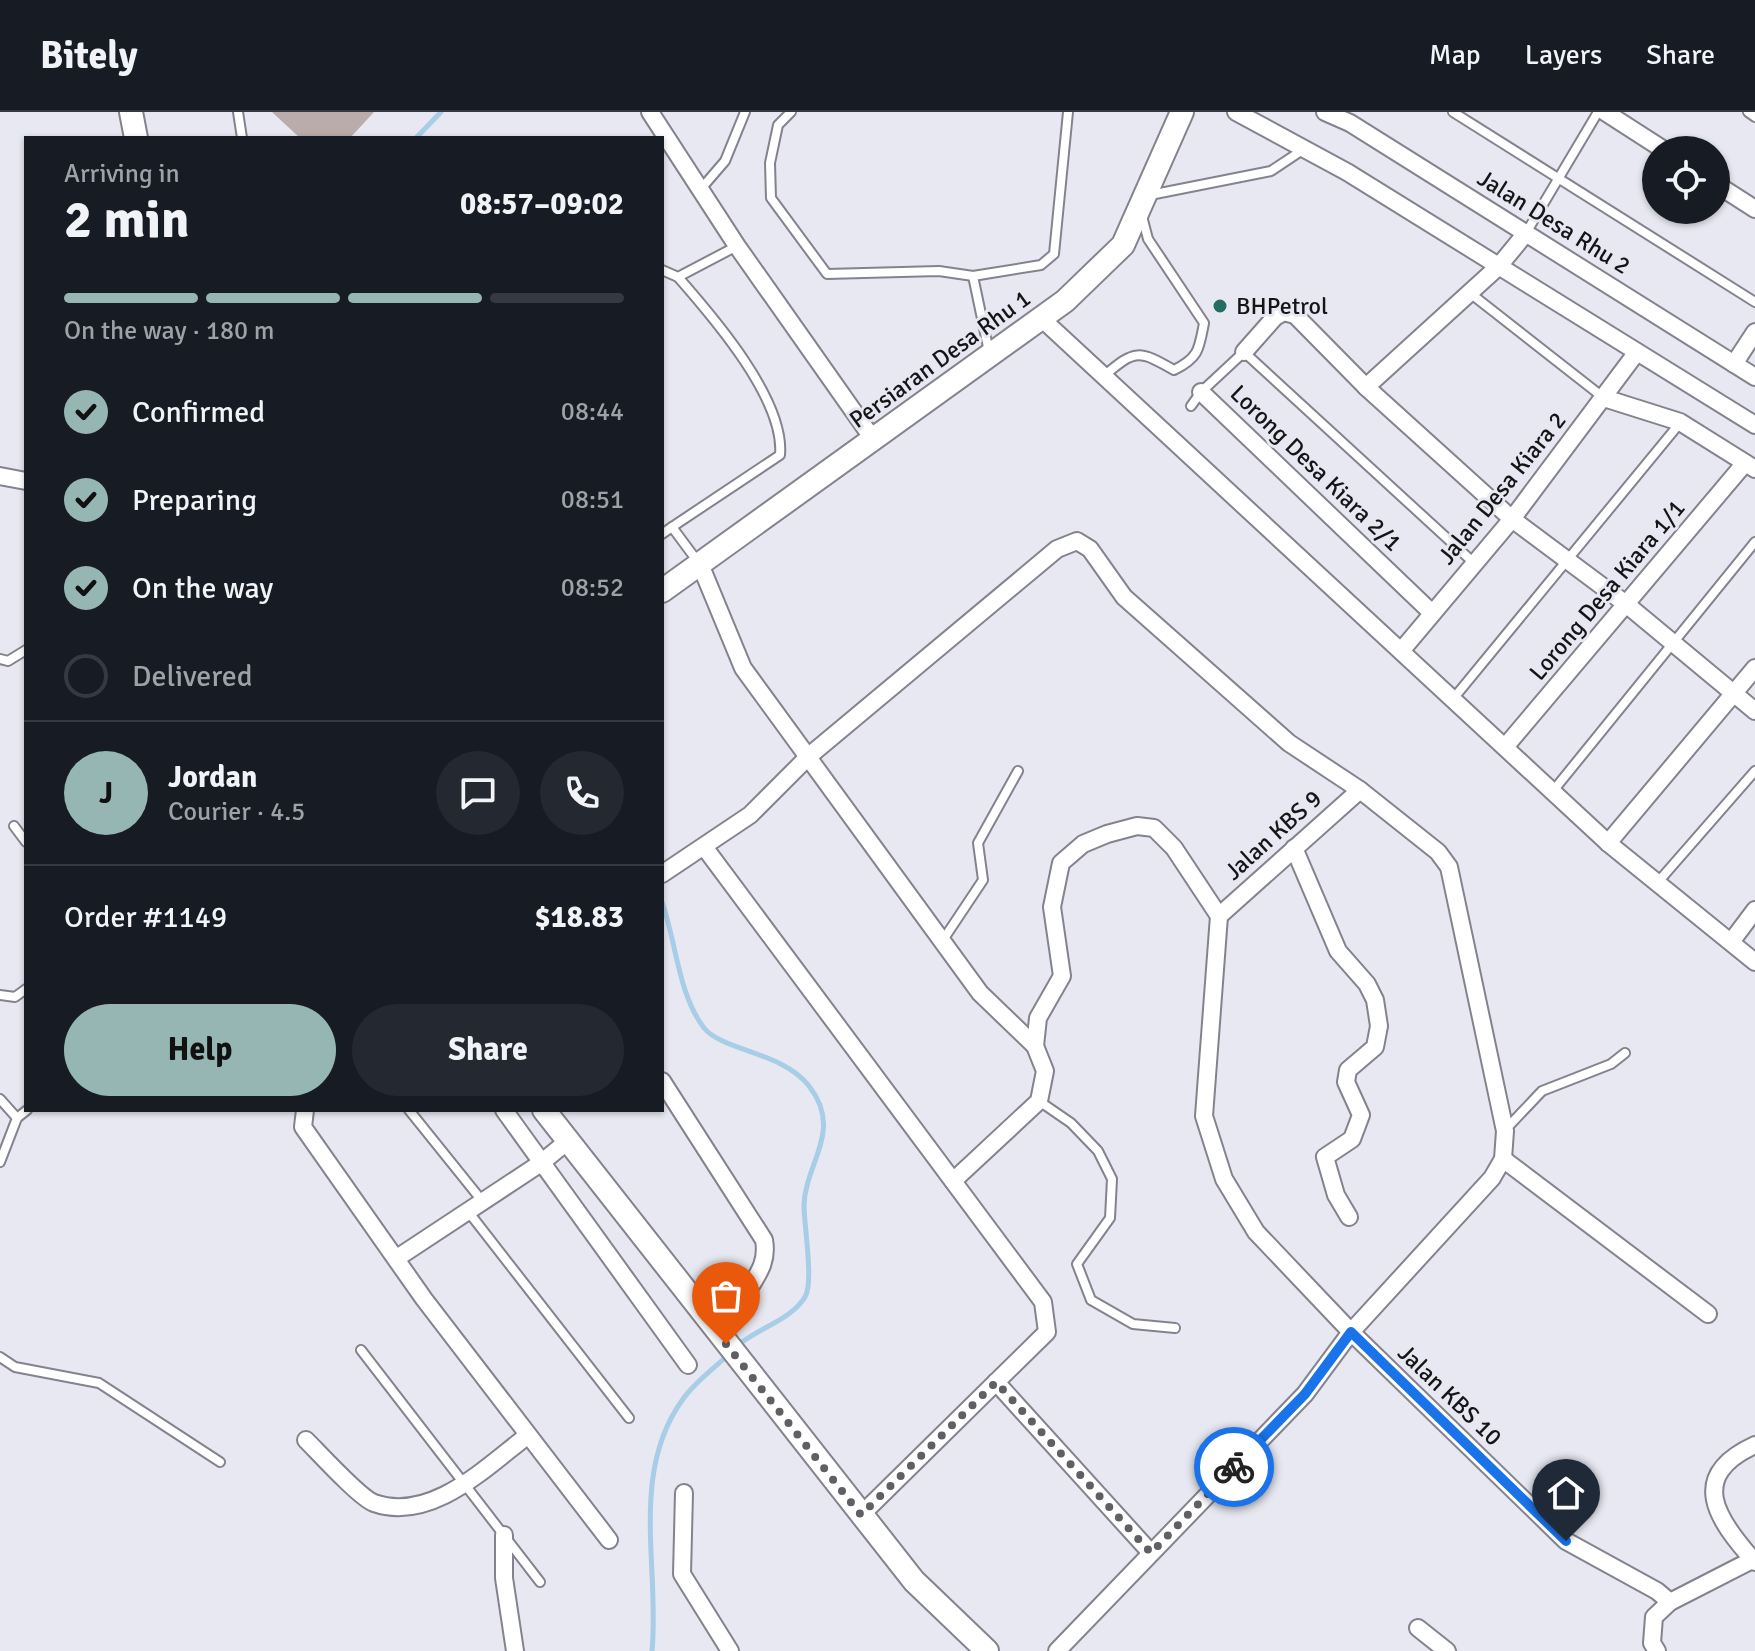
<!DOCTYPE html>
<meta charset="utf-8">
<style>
:root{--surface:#171b24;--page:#242831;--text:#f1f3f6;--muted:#9ea1a6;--line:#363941;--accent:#95b6b3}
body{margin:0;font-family:Signika,sans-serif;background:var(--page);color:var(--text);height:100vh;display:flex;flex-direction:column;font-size:30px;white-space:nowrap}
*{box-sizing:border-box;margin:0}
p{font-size:26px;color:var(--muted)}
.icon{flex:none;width:44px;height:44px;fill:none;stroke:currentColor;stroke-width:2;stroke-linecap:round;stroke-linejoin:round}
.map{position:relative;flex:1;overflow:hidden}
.details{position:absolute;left:24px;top:24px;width:640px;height:976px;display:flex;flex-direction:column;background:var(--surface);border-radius:0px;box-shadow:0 2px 6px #0004}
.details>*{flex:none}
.fabs{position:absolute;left:1642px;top:24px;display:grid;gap:16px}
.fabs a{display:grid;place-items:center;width:88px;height:88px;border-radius:50%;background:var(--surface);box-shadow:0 2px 6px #0004;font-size:40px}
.pin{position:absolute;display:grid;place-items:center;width:68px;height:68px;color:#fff;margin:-82px -34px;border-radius:50% 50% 50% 0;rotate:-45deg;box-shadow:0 0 8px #0007}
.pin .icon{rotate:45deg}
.courier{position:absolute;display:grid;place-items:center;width:80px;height:80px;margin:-40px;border:6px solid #1a73e8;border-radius:50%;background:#fff;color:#222;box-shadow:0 2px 10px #0007}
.head em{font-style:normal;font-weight:700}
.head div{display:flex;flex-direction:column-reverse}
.head{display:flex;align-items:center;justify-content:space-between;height:136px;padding:0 40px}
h1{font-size:52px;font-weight:700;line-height:60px}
.bar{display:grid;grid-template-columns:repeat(4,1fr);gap:12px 8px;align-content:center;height:96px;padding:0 40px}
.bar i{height:10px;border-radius:6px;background:var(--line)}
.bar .active{background:var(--accent)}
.bar p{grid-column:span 4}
.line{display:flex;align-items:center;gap:20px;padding:0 40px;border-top:2px solid var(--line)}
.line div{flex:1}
.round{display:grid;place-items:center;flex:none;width:84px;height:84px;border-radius:42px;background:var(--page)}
ol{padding:0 40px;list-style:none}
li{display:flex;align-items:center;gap:24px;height:88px}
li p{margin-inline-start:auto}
li .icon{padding:8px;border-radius:50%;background:var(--accent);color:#111;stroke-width:4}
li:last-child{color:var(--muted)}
li i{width:44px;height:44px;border:4px solid var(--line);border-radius:50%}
.cta{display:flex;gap:16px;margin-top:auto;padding:16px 40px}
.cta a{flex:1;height:92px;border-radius:48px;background:var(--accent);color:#111;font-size:32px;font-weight:700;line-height:92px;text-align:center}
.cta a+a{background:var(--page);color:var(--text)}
header{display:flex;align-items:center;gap:48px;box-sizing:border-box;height:112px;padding:0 40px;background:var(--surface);border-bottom:2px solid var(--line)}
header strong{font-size:38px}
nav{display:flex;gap:44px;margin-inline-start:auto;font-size:28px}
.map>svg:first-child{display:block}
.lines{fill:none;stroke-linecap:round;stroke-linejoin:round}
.stream{stroke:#a8cde6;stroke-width:5}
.building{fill:#b9acab}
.lane-casing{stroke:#84838d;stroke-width:12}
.street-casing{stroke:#84838d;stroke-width:20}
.secondary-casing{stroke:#84838d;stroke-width:26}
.lane{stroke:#fff;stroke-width:8}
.street{stroke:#fff;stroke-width:16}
.secondary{stroke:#fff;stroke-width:22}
.done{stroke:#5f5f64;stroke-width:8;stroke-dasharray:0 14.4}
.route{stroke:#1a73e8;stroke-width:10}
.poi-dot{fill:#256c62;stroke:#e8e8f2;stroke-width:3}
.labels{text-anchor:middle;stroke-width:6;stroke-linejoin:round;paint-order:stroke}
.street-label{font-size:24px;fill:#151518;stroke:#e8e8f2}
.poi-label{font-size:24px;fill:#151518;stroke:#e8e8f2;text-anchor:start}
</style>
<header>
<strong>Bitely</strong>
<nav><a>Map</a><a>Layers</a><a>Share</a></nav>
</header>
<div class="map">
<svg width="1755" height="1539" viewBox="0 0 1755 1539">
<rect width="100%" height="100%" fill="#e8e8f2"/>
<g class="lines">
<g class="stream">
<path d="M416,26L441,0"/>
<path d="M662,790C676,829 678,882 704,916C723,939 783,940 809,974C844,1019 805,1050 804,1094C804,1114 814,1170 805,1185C791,1208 758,1216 737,1234"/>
<path d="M652,1539C660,1456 629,1361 683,1287C694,1271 713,1257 727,1244"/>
</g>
</g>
<path class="building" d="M272,0H374L350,26H300Z"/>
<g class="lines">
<g class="lane-casing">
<g id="lane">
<path d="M238,0L242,26"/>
<path d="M791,0L778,13L770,51L771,86L827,162L939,159L973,164"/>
<path d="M1453,0L1755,190"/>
<path d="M1748,0L1755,5"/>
<path d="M700,78L725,49L745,0"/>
<path d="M1150,83L1271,59L1304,37"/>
<path d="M1526,121L1598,0"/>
<path d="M662,158L678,165L737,134"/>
<path d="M1470,181L1604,286"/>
<path d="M989,240L973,164L1041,153L1054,142L1068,0"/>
<path d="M1104,264C1135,237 1139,238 1174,258C1199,246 1199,237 1204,211L1148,127L1142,104"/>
<path d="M1191,294L1201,280L1244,240L1474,451"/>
<path d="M672,415L780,343C785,288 714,206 678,165"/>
<path d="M662,422L672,415L698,450"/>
<path d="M0,547L8,549L26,538"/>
<path d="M1453,587L1680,311"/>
<path d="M1553,679L1755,430"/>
<path d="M14,714L26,730"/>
<path d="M1658,770L1755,659"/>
<path d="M943,828L983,768L978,731L1018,659"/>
<path d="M0,883L15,885L26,877"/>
<path d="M0,987L17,1006"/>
<path d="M1039,989L1071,1011L1098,1039L1112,1067L1110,1106L1077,1152L1091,1188L1133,1212L1175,1216"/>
<path d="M409,998L483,1090"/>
<path d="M1505,1018L1542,979L1611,952L1625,941"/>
<path d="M0,1050L17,1006L27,998"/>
<path d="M467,1098L629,1306"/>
<path d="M361,1238L540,1470"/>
<path d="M0,1245L15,1255L99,1271L220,1350"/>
</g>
</g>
<g class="street-casing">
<g id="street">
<path d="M650,0L737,134L873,327"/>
<path d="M1236,0L1347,60L1755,313"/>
<path d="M1325,0L1350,11L1755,265"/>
<path d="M1605,0L1664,38"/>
<path d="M1716,72L1755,97"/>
<path d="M1041,206L1608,731L1755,850"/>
<path d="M1244,240L1275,205L1284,200L1295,203L1366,275L1512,407L1626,492L1755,599"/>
<path d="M1734,252L1755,220"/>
<path d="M1366,275L1499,154L1526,121"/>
<path d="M1201,280L1432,501"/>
<path d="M1604,286L1680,310L1755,357"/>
<path d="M0,364L26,369"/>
<path d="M700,452L743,556L980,881L1035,934L1045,959L1039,989L953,1069"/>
<path d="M1401,539L1512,407L1637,240"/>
<path d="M1505,635L1745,351"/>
<path d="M1608,731L1755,556"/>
<path d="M705,736L1043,1190L1047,1220L861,1403"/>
<path d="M1294,736L1338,839L1367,872L1375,888L1379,914L1375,935L1348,958L1346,970L1361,1003L1352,1027L1325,1045L1336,1083L1349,1105"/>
<path d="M662,762L750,703L809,644L1057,437L1077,429L1090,437L1124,485L1289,631L1360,678L1438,740L1449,755L1505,1019L1503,1047L1492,1066L1351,1220L1305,1282L1057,1539"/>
<path d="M1219,804L1360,678"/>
<path d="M1731,830L1755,798"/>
<path d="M1035,934L1038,906L1062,864L1052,795L1061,751L1083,732L1107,722L1137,714L1154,716L1174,736L1219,804L1204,1004L1224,1067L1256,1120L1351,1220L1566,1429L1657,1479L1670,1490"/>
<path d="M662,969L764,1128C768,1150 758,1162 747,1180"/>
<path d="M305,998L303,1015L424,1187L609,1428"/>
<path d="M504,998L688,1253"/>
<path d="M1503,1047L1708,1202"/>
<path d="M397,1146L541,1051L569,1028"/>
<path d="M996,1270L1151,1441"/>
<path d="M306,1328C319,1341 360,1386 374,1391C431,1411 486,1355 527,1324"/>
<path d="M1755,1333C1687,1364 1716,1407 1755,1450"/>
<path d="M684,1381L682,1462L730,1539"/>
<path d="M504,1423V1466L515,1539"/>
<path d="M1418,1516L1447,1539"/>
<path d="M1657,1539L1652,1531L1654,1505L1670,1490L1752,1448"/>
</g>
</g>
<g class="secondary-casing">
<g id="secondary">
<path d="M131,0L136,26"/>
<path d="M662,479L1065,189L1123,133L1182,0"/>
<path d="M544,998L914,1469L987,1539"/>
</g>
</g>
<use href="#lane" class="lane"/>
<use href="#street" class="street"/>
<use href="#secondary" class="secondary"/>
</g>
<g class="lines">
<path class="done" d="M726,1232L861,1403L996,1270L1151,1441L1234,1355"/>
<path class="route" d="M1234,1355L1305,1282L1351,1220L1566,1429"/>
</g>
<circle class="poi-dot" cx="1220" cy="194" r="8"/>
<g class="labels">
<g class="street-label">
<text transform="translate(1554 110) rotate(32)" y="8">Jalan Desa Rhu 2</text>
<text transform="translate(940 247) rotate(-36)" y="8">Persiaran Desa Rhu 1</text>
<text transform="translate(1316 356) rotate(44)" y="8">Lorong Desa Kiara 2/1</text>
<text transform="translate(1502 376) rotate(-51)" y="8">Jalan Desa Kiara 2</text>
<text transform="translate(1607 478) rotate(-50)" y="8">Lorong Desa Kiara 1/1</text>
<text transform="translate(1273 723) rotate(-42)" y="8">Jalan KBS 9</text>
<text transform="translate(1450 1283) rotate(44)" y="8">Jalan KBS 10</text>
</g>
<g class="poi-label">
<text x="1236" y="202">BHPetrol</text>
</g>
</g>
</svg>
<div class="fabs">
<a><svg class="icon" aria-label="locate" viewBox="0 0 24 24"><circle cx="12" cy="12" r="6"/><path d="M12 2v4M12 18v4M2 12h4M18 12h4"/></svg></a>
</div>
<div class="pin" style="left:726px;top:1232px;background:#ea580c"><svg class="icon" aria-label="bag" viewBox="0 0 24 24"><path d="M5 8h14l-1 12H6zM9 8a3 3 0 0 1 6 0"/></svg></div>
<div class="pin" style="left:1566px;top:1429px;background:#1f2937"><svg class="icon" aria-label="home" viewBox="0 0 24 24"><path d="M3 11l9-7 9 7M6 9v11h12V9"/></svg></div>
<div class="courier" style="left:1234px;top:1355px"><svg class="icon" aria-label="bike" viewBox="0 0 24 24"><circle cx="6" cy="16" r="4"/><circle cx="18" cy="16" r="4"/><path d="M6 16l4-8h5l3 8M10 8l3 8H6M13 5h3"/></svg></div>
<section class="details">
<div class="head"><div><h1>2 min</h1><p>Arriving in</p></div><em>08:57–09:02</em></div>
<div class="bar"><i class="active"></i><i class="active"></i><i class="active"></i><i></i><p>On the way · 180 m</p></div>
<ol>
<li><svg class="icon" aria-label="check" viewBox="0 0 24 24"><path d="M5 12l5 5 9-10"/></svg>Confirmed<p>08:44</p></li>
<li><svg class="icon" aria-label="check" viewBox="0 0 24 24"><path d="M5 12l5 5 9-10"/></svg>Preparing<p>08:51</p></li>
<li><svg class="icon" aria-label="check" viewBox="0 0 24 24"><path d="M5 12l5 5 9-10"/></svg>On the way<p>08:52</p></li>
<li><i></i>Delivered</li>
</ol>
<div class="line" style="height:144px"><b class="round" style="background:var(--accent);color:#111">J</b><div><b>Jordan</b><p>Courier · 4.5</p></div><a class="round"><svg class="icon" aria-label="chat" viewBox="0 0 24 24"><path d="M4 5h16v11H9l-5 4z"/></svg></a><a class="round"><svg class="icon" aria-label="phone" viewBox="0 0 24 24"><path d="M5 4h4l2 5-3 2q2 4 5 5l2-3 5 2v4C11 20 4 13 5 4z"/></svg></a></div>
<div class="line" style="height:104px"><div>Order #1149</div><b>$18.83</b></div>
<div class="cta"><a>Help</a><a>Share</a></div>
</section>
</div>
